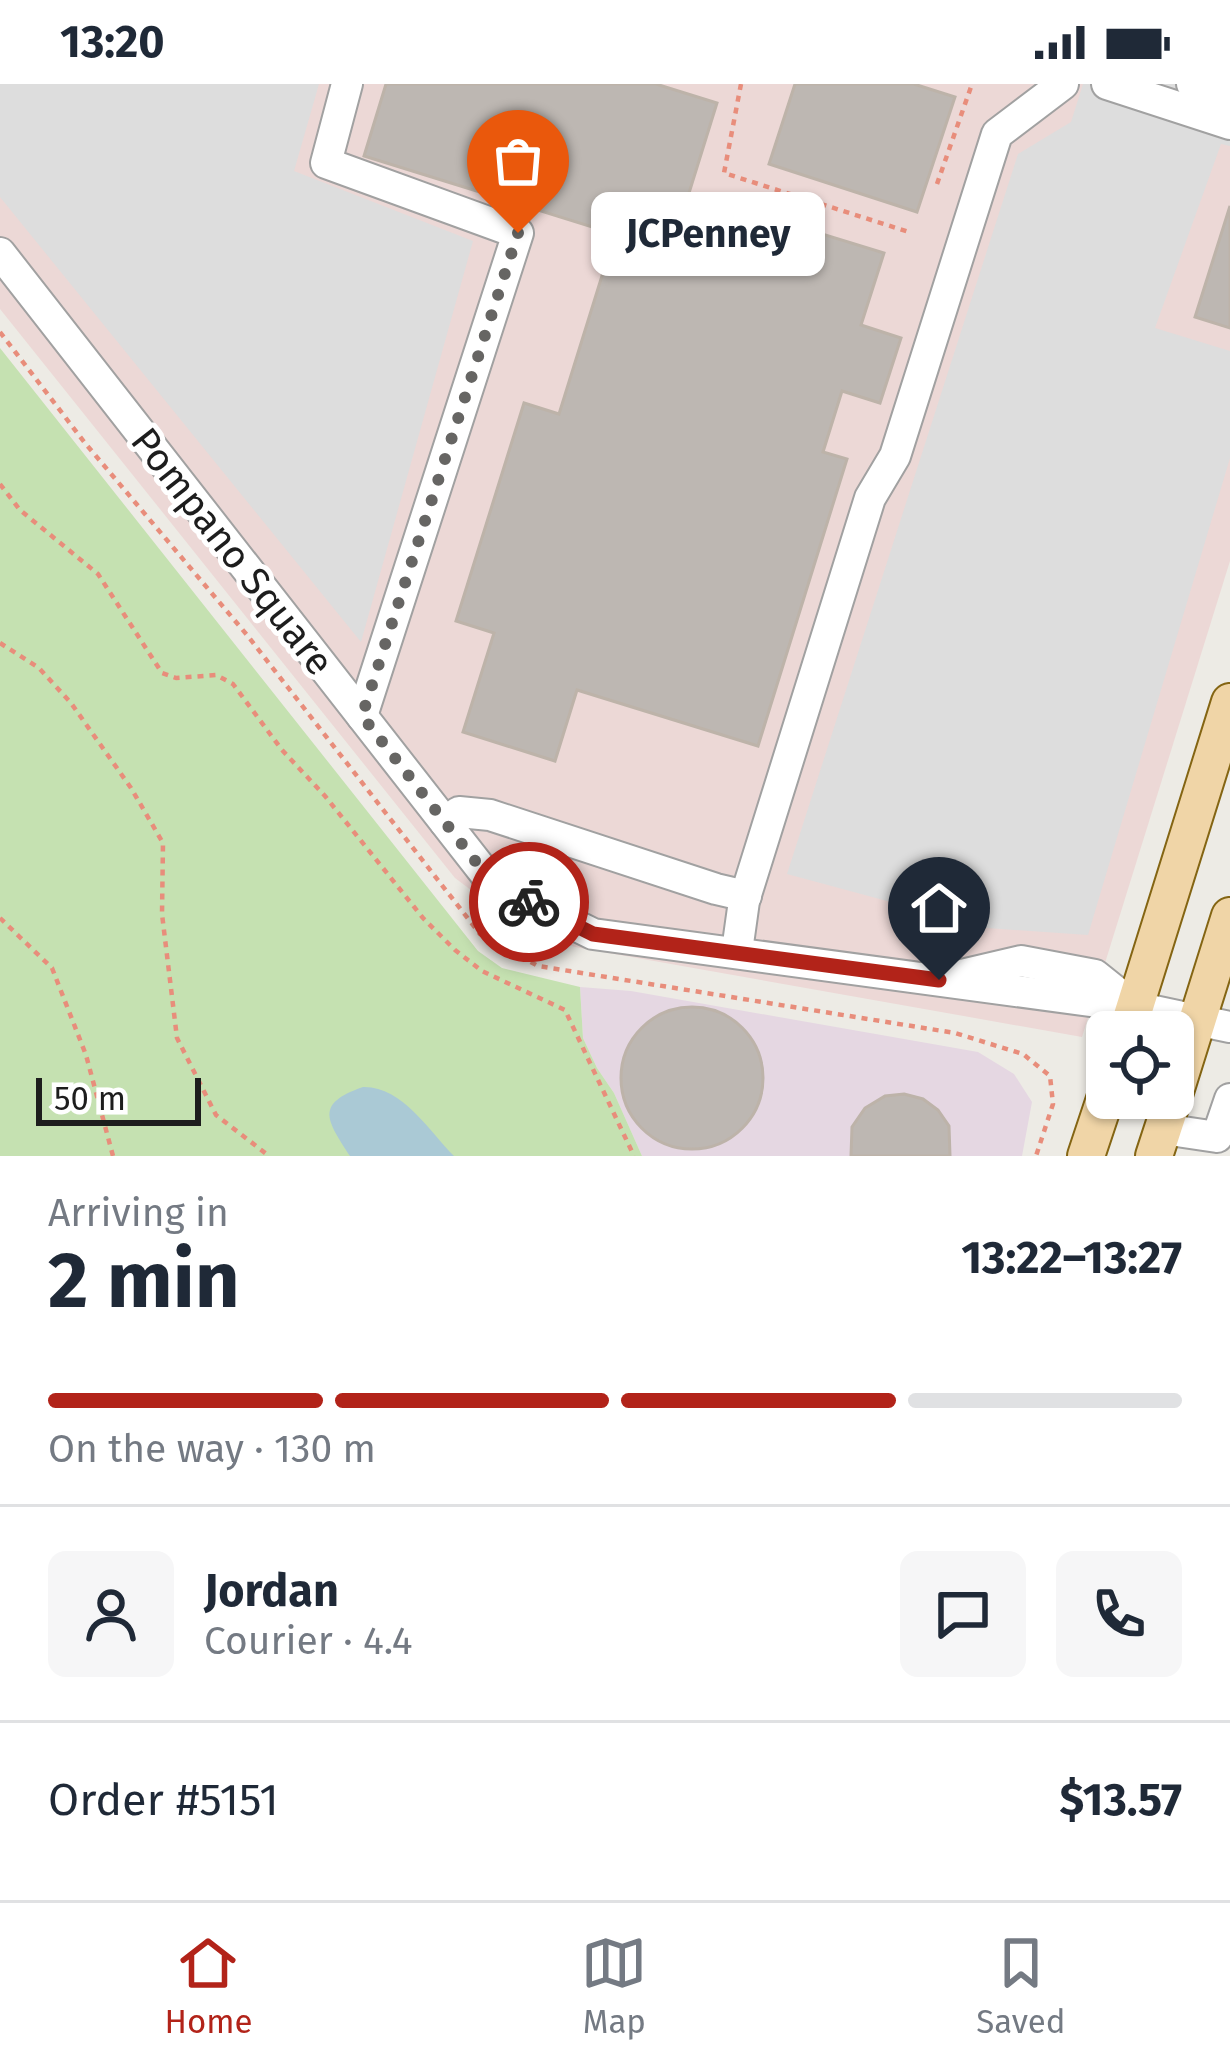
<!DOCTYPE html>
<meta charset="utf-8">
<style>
:root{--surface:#fff;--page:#f6f6f7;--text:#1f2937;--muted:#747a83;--line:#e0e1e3;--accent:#b22319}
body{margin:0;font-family:"Fira Sans",sans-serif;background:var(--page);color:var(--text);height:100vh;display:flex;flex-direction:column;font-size:45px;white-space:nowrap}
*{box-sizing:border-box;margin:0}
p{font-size:39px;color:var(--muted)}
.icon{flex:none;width:66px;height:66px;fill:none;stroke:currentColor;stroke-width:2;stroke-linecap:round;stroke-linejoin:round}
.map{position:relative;height:1072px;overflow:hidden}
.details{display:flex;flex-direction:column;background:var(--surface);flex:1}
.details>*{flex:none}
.buttons{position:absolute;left:1086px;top:927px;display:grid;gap:24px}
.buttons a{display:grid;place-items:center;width:108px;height:108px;border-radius:18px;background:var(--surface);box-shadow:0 3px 9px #0004;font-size:60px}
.scale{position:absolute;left:36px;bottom:30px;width:165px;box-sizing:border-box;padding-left:12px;border:6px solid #1d1d1d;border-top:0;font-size:33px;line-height:42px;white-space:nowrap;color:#1d1d1d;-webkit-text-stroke:9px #fff;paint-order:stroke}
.pin{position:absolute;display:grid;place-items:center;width:102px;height:102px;color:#fff;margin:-123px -51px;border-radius:50% 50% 50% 0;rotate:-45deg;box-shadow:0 0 12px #0007}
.pin .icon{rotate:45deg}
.courier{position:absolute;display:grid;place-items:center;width:120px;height:120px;margin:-60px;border:9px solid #b22319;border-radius:50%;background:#fff;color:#222;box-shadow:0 3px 15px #0007}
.bubble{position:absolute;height:84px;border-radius:18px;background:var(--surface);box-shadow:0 3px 9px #0004;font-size:39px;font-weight:700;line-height:84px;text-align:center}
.head em{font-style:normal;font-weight:700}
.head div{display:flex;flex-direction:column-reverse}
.head{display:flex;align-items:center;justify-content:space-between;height:204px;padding:0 48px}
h1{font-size:78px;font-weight:700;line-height:90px}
.bar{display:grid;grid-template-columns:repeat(4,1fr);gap:18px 12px;align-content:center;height:144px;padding:0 48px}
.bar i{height:15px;border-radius:9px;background:var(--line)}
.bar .current{background:var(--accent)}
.bar p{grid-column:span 4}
.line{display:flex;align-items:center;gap:30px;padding:0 48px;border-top:3px solid var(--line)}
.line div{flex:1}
.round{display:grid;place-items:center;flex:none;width:126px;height:126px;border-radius:18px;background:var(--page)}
.status{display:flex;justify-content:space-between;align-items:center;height:84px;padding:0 60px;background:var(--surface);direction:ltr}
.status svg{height:33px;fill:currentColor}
.tab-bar{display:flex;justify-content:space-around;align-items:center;height:168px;border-top:3px solid var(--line);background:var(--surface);font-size:33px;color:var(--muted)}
.tab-bar a{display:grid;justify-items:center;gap:6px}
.tab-bar .current{color:var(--accent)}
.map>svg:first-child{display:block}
.commercial{fill:#ecd8d6}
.industrial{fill:#e5d7e2}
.grass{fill:#c5e1b1}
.parking{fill:#ddd}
.water{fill:#aac9d5}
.building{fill:#bdb7b2;stroke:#bdb3a9;stroke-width:3}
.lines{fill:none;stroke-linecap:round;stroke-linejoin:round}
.minor-casing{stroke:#a1a1a1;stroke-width:34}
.major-casing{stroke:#846513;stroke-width:40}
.path{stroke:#e88d7b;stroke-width:4.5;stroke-dasharray:6 6;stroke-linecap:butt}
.minor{stroke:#fff;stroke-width:30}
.major{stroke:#f0d5a7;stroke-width:36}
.done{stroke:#666563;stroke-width:12;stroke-dasharray:0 21.6}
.route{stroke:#b22319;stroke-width:15}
.labels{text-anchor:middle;stroke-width:10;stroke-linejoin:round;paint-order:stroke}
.street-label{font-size:39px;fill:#1d1d1d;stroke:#fff}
</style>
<div class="status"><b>13:20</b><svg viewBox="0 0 49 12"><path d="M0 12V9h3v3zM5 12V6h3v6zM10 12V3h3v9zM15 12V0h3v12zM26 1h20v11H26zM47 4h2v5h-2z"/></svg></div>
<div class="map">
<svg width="1230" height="1072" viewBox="0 0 1230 1072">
<rect width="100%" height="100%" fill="#edebe5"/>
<path class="commercial" d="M0,0H1230V477L1082,953L575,863L524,846L455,794L0,225Z"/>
<path class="industrial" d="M580,903L631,907L978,968L1014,990L1032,1018L1022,1072H642L614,1009L597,984L583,954Z"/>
<path class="grass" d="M0,264L478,867L502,884L580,903L583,954L597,984L614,1009L642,1072H0Z"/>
<g class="parking">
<path d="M0,0H319L294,87L473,157L361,558L0,113Z"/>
<path d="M1083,0H1230V62L1221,60L1155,244L1230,267V374L1088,851L987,844L787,790L1018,70L1071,38Z"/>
</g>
<path class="water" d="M363,1003C402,1002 429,1047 454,1072H350C327,1036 314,1020 363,1003Z"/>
<g class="building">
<path d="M386,0H656L717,19L689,109L884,169L861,241L901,254L880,319L842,307L823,368L847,375L758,662L577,606L555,677L463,648L494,549L456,537L524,319L559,330L615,150L364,72Z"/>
<path d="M795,0H914L955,13L917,128L769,80Z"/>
<path d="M1230,122V244L1195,233Z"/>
<circle cx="692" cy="994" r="71"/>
<path d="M904,1010L923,1015L938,1026L949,1042L950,1072H851L852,1043L865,1024L885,1012Z"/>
</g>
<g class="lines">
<g class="minor-casing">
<g id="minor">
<path d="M347,0L326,79L518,149L362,632"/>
<path d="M1107,0L1230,40"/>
<path d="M1192,0L1230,13"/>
<path d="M0,169L494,801L593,850L1135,923L1230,943"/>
<path d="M445,738L459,728L490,731L716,805L746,812"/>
<path d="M737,867L744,817L870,414L895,372L997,50L1063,0"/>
<path d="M957,892L1021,877L1095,891L1135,923"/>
<path d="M1163,1045L1217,1053L1230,1015"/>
</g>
</g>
<g class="major-casing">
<g id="major">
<path d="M1127,948L1230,618"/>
<path d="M1173,1014L1230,832"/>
<path d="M1086,1072L1107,1009"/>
<path d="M1154,1072L1173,1014"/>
</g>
</g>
<g class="path">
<path d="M741,0L724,89L912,149"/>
<path d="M937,100L972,0"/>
<path d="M0,248L85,359L247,551L480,850L538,882L955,949L1023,970L1050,992L1053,1020L1036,1072"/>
<path d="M0,400L20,426L98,490L162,589L176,594L216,591L233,600L282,666L325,712L423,834L455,866L482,887L565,926L634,1072"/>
<path d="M0,559L39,584L71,619L131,704L163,759L162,830L177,954L216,1031L269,1072"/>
<path d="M0,834L52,884L86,971L113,1072"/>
</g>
<use href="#minor" class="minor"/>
<use href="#major" class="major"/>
</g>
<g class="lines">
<path class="done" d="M518,149L362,632L494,801L529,818"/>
<path class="route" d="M529,818L593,850L939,896"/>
</g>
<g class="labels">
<g class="street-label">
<text transform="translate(233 467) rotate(52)" y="14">Pompano Square</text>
</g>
</g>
</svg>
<div class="buttons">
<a><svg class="icon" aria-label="locate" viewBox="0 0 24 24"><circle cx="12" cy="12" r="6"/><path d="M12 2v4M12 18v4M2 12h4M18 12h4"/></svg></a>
</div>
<div class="scale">50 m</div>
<div class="pin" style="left:518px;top:149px;background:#ea580c"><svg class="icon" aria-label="bag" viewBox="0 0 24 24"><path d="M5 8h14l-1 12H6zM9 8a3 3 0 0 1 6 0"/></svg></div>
<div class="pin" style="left:939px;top:896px;background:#1f2937"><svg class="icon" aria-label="home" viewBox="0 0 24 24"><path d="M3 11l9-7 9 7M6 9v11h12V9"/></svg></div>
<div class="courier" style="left:529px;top:818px"><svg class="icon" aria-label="bike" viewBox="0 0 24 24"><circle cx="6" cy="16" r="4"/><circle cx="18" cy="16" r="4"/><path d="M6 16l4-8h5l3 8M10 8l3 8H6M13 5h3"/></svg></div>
<div class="bubble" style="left:591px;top:108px;width:234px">JCPenney</div>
</div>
<section class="details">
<div class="head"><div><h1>2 min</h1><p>Arriving in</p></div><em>13:22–13:27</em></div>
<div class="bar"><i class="current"></i><i class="current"></i><i class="current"></i><i></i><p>On the way · 130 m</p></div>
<div class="line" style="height:216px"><a class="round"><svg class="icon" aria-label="person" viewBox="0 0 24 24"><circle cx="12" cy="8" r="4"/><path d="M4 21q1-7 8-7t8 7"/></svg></a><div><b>Jordan</b><p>Courier · 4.4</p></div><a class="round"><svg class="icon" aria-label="chat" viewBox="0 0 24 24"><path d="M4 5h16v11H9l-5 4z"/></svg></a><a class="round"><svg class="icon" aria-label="phone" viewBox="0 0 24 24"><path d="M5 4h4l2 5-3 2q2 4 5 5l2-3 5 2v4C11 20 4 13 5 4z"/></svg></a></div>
<div class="line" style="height:156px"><div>Order #5151</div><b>$13.57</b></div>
</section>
<nav class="tab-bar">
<a class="current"><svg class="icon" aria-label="home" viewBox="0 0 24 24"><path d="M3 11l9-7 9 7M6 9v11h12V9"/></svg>Home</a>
<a><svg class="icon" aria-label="map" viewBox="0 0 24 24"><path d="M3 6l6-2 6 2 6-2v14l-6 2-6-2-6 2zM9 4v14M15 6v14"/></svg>Map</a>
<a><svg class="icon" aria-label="saved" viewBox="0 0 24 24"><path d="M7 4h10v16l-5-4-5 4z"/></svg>Saved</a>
</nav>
